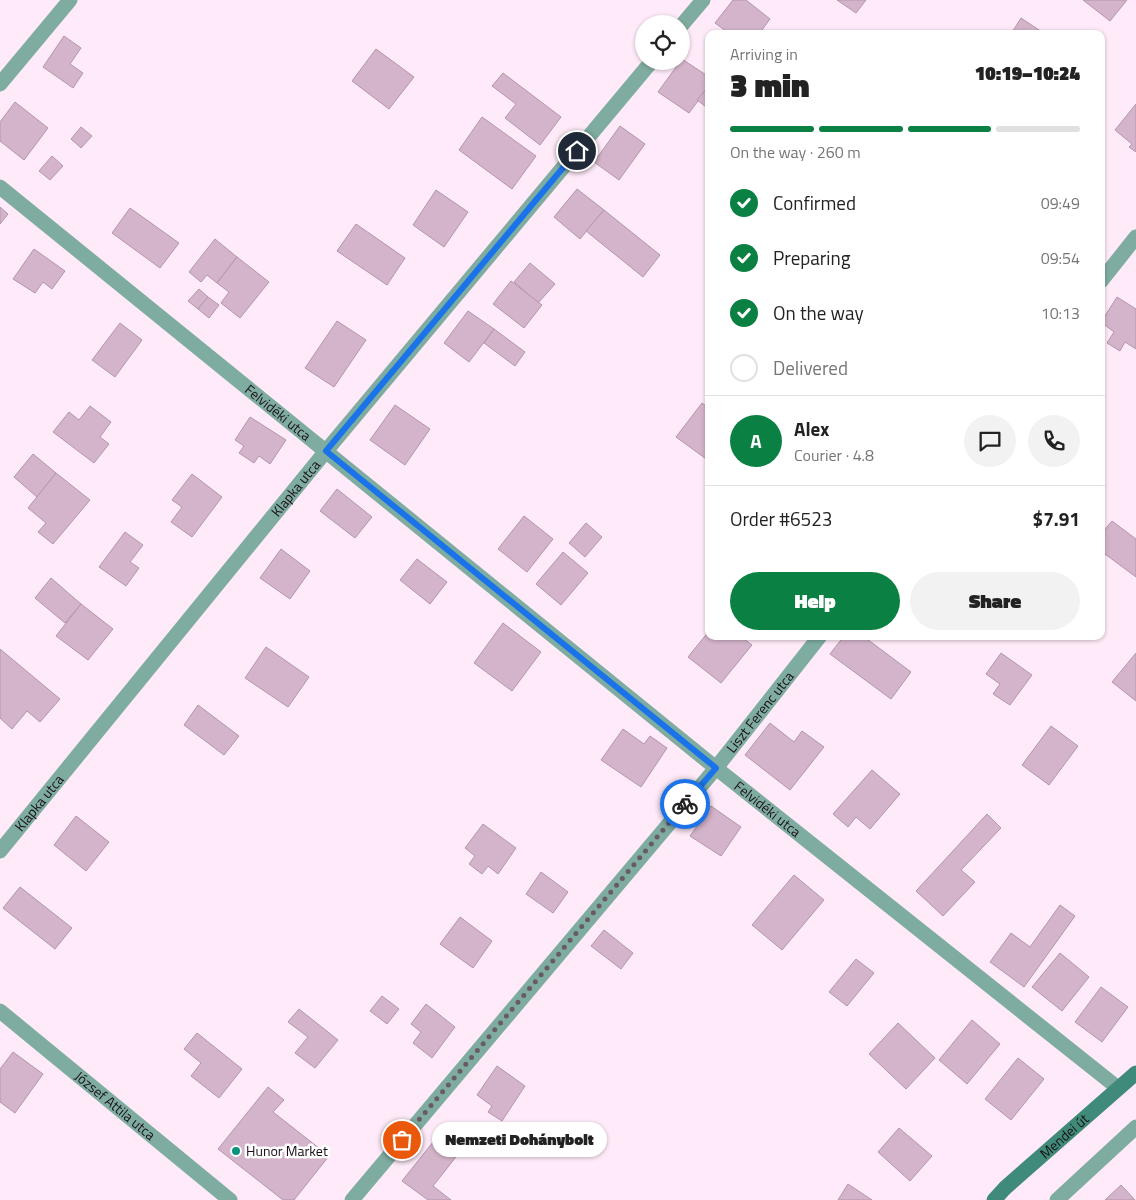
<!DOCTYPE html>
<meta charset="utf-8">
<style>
:root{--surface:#fff;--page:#f2f2f2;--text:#222;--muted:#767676;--line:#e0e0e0;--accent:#0b8043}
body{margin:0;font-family:"Titillium Web",sans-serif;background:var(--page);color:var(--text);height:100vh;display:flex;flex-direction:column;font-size:19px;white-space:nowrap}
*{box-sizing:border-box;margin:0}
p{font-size:16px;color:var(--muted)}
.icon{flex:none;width:28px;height:28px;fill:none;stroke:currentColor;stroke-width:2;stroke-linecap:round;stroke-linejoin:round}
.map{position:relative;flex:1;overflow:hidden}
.drawer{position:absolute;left:705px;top:30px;width:400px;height:610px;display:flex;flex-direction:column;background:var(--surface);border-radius:10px;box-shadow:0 1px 4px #0004}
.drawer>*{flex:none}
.fabs{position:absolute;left:635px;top:15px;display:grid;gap:10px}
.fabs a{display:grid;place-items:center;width:55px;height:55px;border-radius:50%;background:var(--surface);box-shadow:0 1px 4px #0004;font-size:25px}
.pin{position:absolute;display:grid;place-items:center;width:42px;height:42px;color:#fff;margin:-21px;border:2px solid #fff;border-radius:50%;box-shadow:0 1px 5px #0007}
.courier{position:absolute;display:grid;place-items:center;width:50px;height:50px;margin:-25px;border:4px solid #1a73e8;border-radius:50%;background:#fff;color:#222;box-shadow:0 1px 6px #0007}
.bubble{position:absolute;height:35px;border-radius:18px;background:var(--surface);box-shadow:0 1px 4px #0004;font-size:16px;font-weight:800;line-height:35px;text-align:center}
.headline em{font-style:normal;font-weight:800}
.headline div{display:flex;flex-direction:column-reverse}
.headline{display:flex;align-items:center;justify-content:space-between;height:85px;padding:0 25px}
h1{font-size:32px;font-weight:800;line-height:38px}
.bar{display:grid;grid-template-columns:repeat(4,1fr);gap:8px 5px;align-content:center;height:60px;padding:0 25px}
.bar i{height:6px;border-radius:4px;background:var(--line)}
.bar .selected{background:var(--accent)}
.bar p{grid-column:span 4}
.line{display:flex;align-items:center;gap:12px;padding:0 25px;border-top:1px solid var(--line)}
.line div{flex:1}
.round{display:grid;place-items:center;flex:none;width:52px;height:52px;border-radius:26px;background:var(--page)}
ol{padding:0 25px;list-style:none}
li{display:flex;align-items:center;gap:15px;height:55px}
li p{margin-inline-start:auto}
li .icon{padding:5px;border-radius:50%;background:var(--accent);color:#fff;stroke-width:4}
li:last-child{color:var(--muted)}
li i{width:28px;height:28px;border:2px solid var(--line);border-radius:50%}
.cta{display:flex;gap:10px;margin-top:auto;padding:10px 25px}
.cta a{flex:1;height:58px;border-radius:30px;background:var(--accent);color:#fff;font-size:20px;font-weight:800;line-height:58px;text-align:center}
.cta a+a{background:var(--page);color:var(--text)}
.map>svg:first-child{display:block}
.building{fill:#d4b4ca;stroke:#b495ab}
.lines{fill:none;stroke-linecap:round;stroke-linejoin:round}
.street{stroke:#7faca1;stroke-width:15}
.secondary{stroke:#408a7a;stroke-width:15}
.done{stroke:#695b65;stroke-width:5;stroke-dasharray:0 9}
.route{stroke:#1a73e8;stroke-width:6}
.poi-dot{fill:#09937e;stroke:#fefefe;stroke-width:2}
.labels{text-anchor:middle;stroke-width:5;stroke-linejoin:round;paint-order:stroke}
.street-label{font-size:14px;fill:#190e16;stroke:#fefefe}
.poi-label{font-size:14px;fill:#190e16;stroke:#fefefe;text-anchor:start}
</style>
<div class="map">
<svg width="1136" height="1200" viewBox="0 0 1136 1200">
<rect width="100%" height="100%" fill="#feeaf8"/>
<g class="building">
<path d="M733,0H746L770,19L759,34H730L715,23Z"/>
<path d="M837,0H866L856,13Z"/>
<path d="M1083,0H1127L1110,21Z"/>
<path d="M1021,18L1045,34H1011Z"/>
<path d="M64,36L81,48L70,64L83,73L73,88L43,67Z"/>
<path d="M376,49L414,77L389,109L352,81Z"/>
<path d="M682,59L709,77V86L689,113L658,92Z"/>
<path d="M503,73L561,117L540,145L505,118L516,104L492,86Z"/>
<path d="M709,86V109L697,100Z"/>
<path d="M15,102L48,128L24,160L0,141V122Z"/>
<path d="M1136,104V152L1129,147L1132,144L1115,130Z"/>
<path d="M482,117L536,156L512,189L459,150Z"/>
<path d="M620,126L645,144L619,180L594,162Z"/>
<path d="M81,127L92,136L81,148L71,139Z"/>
<path d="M52,156L63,166L50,180L39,171Z"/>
<path d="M577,189L604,210L580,239L554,217Z"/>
<path d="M436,190L468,212L444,247L413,225Z"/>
<path d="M0,207L8,214L0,224Z"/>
<path d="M130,208L179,243L160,268L112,233Z"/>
<path d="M604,210L660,255L643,277L586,231Z"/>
<path d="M356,224L405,258L387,285L337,251Z"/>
<path d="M215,239L237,257L217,283L207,275L201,282L189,272Z"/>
<path d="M34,249L65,271L52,289L43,282L35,293L13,279Z"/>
<path d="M237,257L269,282L240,318L221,303L229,292L217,283Z"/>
<path d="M530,263L555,284L538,303L514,282Z"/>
<path d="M511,281L542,305L524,328L493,304Z"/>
<path d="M199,289L208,297L198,309L188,301Z"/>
<path d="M208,297L219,305L209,318L198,309Z"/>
<path d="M1117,297L1136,309V349L1125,342L1120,351L1107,343L1114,332L1101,322Z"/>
<path d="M468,311L494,329L469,362L444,343Z"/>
<path d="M337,321L366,340L334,387L305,368Z"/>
<path d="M120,323L142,340L115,377L92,360Z"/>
<path d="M494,329L525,352L515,366L484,343Z"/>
<path d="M702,403L709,408V461L676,437Z"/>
<path d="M395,405L430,429L405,465L370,440Z"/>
<path d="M90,406L111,422L100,437L109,444L94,463L53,432L69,412L79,420Z"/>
<path d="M250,417L286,440L270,464L259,456L254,463L239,453L244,446L235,440Z"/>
<path d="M33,454L56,473L37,497L14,477Z"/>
<path d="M56,473L90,500L53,544L38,532L46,523L28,508Z"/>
<path d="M192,474L222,497L192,537L171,522L182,507L172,500Z"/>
<path d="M337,489L372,517L355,538L320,511Z"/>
<path d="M524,516L553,539L527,572L498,549Z"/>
<path d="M1112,521L1136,539V577L1101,551V534Z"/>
<path d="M586,523L602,537L585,557L569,543Z"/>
<path d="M125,532L143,545L130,562L139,568L126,586L99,567Z"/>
<path d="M281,549L310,571L290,599L260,578Z"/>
<path d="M563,552L588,573L561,605L536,584Z"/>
<path d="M417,559L447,582L430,604L400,580Z"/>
<path d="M51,578L81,604L65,623L35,598Z"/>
<path d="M81,604L113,629L88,660L56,636Z"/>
<path d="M503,623L541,652L512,691L474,663Z"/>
<path d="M709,631V636H740L752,645L721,683L688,657Z"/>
<path d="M844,636H863L911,672L891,699L830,654Z"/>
<path d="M266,647L309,677L288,707L245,678Z"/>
<path d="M0,649L60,699L40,722L27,711L12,729L0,718Z"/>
<path d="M1001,653L1032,675L1010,705L993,694L1000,684L986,674Z"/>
<path d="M1136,653V701L1112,682Z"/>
<path d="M198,705L239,736L224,755L184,725Z"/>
<path d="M770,723L794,742L802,731L824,747L790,790L745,755Z"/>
<path d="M1051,726L1078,746L1049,785L1022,765Z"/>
<path d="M623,729L644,744L650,736L667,748L641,787L601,760Z"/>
<path d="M872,770L900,794L870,829L856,817L848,827L833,814Z"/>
<path d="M711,806L741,827L721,856L690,836Z"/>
<path d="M987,814L1001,828L961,870L975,882L943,916L916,891Z"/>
<path d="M76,816L109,842L86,871L54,845Z"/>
<path d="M483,824L516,848L498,874L488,866L482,874L469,864L475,856L465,848Z"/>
<path d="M541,872L568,892L553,913L526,894Z"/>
<path d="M794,875L824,900L782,950L752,925Z"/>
<path d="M20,887L72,928L55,949L3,908Z"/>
<path d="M1060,905L1075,916L1024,987L990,962L1011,933L1030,947Z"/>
<path d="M460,917L492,941L473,968L440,944Z"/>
<path d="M604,930L633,953L621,969L591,946Z"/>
<path d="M1060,953L1089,977L1062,1011L1032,987Z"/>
<path d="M856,959L874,973L847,1006L829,992Z"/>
<path d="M1101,987L1128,1007L1102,1042L1075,1022Z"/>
<path d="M382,996L399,1009L387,1024L370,1011Z"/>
<path d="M426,1004L455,1027L432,1058L413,1043L421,1032L411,1024Z"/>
<path d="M299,1009L338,1040L315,1068L295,1053L308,1037L288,1022Z"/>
<path d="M972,1020L1000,1044L967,1084L939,1060Z"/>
<path d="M898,1023L935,1058L906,1089L869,1054Z"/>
<path d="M197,1033L242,1069L219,1098L191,1076L201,1063L184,1049Z"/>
<path d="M13,1052L43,1074L15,1113L0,1102V1069Z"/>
<path d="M1018,1058L1044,1079L1011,1120L985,1099Z"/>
<path d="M497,1066L525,1086L502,1121L488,1112L492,1106L477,1095Z"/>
<path d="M268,1087L284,1100L273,1112L329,1156L294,1200H283L218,1149Z"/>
<path d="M899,1128L932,1156L910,1181L878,1152Z"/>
<path d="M441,1132L463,1148L433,1186L451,1200H428L402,1181Z"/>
<path d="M848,1184L872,1200H838Z"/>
<path d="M1121,1185L1135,1200H1105Z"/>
</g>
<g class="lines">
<g class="street">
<path d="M681,26L703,0"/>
<path d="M0,84L70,0"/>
<path id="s1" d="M0,187L716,768L1118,1088"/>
<path d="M1101,281L1136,237"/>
<path id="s2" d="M0,851L326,451L652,61"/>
<path id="s3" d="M0,1011L230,1200"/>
<path id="s4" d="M352,1200L716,768L820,636"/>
<path d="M1057,1200L1136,1127"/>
</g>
<path class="secondary" id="s5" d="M994,1200L1005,1188L1136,1073"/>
</g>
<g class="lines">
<path class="done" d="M402,1140L685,804"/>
<path class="route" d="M577,151L326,451L716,768L685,804"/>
</g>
<circle class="poi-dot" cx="236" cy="1151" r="5"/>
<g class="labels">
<g class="street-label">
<text dy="5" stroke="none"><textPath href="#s1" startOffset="358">Felvidéki utca</textPath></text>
<text dy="5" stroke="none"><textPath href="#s2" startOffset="468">Klapka utca</textPath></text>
<text dy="5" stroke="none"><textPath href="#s4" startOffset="636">Liszt Ferenc utca</textPath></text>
<text dy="5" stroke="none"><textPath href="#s2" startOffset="62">Klapka utca</textPath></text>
<text dy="5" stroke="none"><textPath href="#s1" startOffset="988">Felvidéki utca</textPath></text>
<text dy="5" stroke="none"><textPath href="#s3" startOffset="149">József Attila utca</textPath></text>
<text dy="5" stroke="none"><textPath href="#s5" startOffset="95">Mendei út</textPath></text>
</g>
<g class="poi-label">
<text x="246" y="1156">Hunor Market</text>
</g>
</g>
</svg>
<div class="fabs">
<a><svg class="icon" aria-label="locate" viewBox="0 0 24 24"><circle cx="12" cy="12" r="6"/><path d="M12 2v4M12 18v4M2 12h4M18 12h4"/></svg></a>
</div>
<div class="pin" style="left:402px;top:1140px;background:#ea580c"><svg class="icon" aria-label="bag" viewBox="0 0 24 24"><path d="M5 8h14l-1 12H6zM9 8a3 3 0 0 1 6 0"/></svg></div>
<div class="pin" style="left:577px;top:151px;background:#1f2937"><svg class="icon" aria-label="home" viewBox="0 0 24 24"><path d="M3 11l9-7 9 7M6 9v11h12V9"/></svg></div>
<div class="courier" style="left:685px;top:804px"><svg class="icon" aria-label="bike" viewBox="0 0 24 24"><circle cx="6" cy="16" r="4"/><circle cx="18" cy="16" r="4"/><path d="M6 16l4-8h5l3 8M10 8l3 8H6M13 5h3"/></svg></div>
<div class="bubble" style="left:432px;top:1122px;width:175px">Nemzeti Dohánybolt</div>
<section class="drawer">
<div class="headline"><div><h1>3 min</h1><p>Arriving in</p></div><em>10:19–10:24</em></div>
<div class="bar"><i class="selected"></i><i class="selected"></i><i class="selected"></i><i></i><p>On the way · 260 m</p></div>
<ol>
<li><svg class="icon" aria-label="check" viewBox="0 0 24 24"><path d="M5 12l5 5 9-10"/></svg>Confirmed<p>09:49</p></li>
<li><svg class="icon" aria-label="check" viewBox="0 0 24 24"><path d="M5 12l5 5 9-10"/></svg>Preparing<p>09:54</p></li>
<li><svg class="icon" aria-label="check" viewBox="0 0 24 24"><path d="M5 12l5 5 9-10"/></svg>On the way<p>10:13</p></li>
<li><i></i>Delivered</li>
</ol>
<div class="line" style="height:90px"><b class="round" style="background:var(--accent);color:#fff">A</b><div><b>Alex</b><p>Courier · 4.8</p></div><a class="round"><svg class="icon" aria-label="chat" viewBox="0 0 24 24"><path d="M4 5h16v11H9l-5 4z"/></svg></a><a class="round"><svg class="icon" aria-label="phone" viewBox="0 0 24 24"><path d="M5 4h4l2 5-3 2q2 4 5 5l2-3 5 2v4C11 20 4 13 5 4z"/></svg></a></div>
<div class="line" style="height:65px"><div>Order #6523</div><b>$7.91</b></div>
<div class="cta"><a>Help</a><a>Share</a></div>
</section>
</div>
